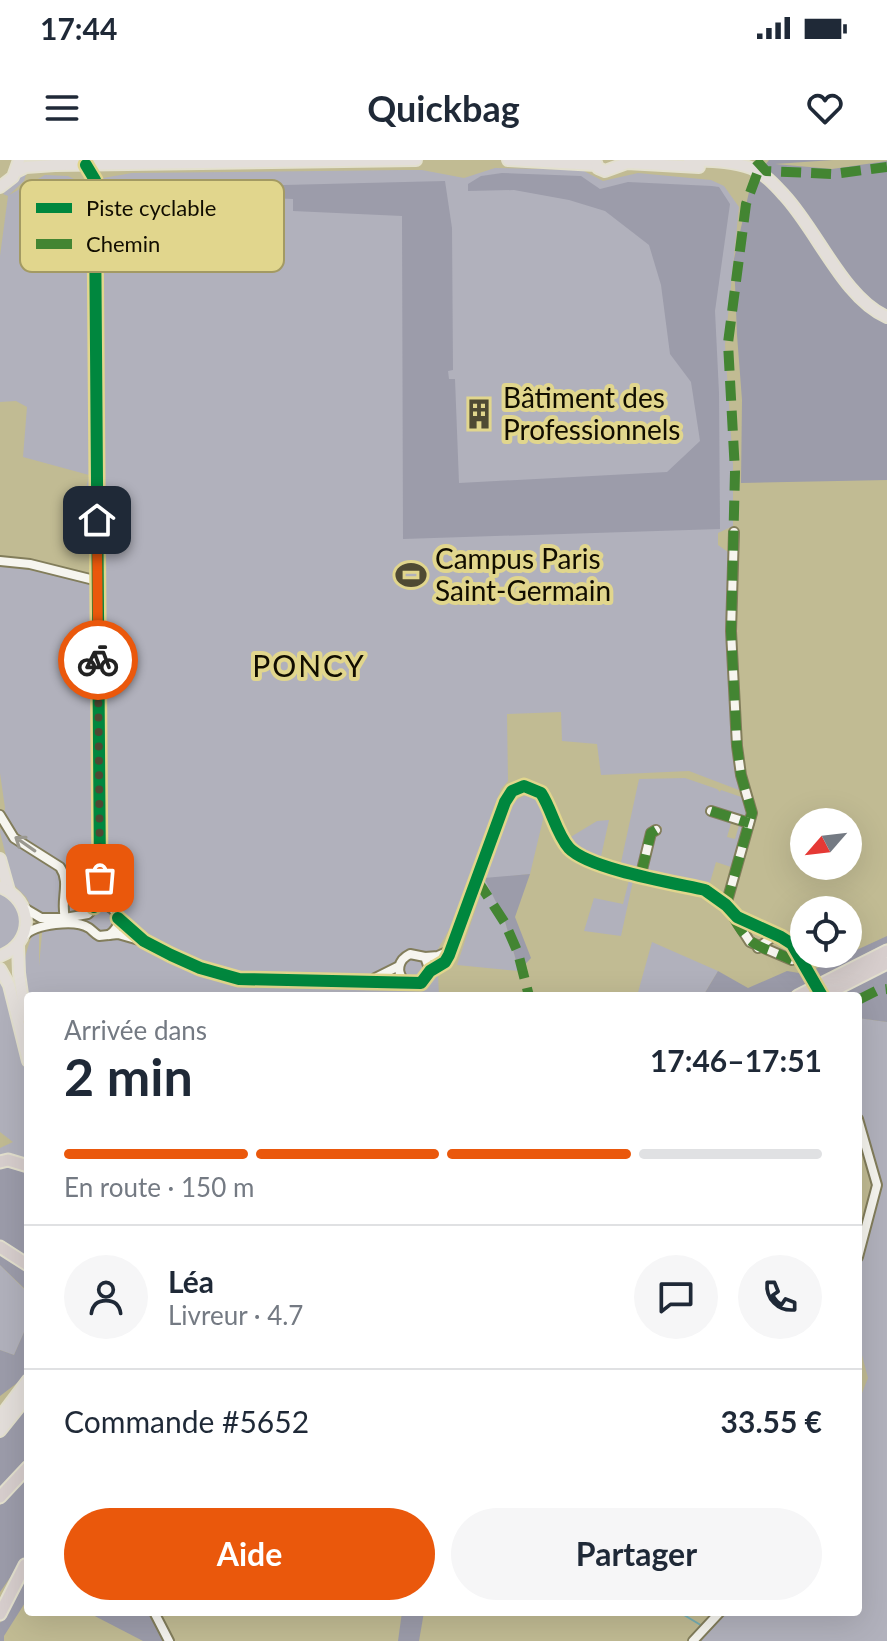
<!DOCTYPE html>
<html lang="fr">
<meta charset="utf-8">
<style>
:root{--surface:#fff;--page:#f6f6f7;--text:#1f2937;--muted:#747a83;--line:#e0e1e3;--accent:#ea580c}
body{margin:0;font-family:Lato,sans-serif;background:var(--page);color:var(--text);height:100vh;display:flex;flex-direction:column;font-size:30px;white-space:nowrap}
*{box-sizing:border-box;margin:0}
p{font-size:26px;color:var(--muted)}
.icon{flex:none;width:44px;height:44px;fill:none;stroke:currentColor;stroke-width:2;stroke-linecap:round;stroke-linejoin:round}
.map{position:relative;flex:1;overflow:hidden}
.details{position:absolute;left:24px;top:832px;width:838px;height:624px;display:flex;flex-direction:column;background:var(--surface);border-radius:8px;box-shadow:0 8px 32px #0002}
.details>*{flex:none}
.needle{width:52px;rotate:242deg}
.buttons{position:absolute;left:790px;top:648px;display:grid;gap:16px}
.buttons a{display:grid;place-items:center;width:72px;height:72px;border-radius:50%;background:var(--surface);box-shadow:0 8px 32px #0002;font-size:40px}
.pin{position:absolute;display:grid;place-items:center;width:68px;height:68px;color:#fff;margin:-34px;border-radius:16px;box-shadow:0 4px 12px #0006}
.courier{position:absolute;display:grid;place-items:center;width:80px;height:80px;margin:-40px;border:6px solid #ea580c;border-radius:50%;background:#fff;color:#222;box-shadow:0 2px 10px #0007}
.summary em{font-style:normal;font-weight:700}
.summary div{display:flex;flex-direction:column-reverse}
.summary{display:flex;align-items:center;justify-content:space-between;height:136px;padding:0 40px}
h1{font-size:52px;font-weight:700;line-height:60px}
.bar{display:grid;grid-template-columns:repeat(4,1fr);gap:12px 8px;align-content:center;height:96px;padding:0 40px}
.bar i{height:10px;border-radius:6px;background:var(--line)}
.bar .on{background:var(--accent)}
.bar p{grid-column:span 4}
.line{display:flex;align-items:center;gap:20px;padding:0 40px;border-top:2px solid var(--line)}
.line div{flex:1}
.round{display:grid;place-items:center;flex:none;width:84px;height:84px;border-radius:42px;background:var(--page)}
.cta{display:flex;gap:16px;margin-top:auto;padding:16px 40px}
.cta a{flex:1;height:92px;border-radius:48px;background:var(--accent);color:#fff;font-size:32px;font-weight:700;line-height:92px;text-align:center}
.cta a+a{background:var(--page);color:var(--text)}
.status{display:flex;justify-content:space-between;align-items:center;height:56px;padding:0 40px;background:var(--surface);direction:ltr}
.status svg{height:22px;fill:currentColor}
header{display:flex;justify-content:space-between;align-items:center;height:104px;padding:0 40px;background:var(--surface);font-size:36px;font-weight:700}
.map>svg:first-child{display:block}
.green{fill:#b1b1bc}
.forest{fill:#9c9caa}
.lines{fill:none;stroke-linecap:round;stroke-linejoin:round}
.stream{stroke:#75aeb4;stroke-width:2}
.minor-casing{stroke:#827d5b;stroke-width:12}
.major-casing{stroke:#e3e0ce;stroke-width:14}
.highway-casing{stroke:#e3e0ce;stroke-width:15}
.minor{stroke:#f6f5ef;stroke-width:8}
.major{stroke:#e3deda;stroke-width:10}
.highway{stroke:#d7cecd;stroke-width:11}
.minor-bridge-casing{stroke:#827d5b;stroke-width:12;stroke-linecap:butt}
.minor-bridge{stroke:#f6f5ef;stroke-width:8}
.quiet{stroke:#438532;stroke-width:10;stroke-dasharray:20 10;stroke-linecap:butt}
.cycleway-casing{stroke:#e1d68d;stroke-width:17}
.cycleway{stroke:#00873e;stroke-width:12}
.oneway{stroke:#9a988f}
.done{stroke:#4f4a33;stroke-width:8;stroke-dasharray:0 14.4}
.route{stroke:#ea580c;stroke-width:10}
.labels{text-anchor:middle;stroke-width:8;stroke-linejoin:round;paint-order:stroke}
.poi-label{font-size:28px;fill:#110d00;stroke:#e1d68d;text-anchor:start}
.neighbourhood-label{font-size:30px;letter-spacing:2px;fill:#110d00;stroke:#e1d68d}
.key{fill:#e1d68d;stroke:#a39a63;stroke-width:2}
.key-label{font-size:22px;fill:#110d00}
</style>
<div class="status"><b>17:44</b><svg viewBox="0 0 49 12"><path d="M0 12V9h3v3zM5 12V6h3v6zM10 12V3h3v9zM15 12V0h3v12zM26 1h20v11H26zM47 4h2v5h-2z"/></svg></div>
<header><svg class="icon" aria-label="menu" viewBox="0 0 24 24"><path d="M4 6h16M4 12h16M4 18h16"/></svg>Quickbag<svg class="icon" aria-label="heart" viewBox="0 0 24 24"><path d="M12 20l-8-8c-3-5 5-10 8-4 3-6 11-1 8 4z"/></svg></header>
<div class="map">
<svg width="887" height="1481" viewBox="0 0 887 1481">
<rect width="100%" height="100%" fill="#c1bb93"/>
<g class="green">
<path d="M495,8L582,10L603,21L638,13L711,20L724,26L739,47L725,185L733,305V366L718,373V385L728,392L731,401L730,444L744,632L689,611L601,615L597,584L562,581L561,552L507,554L508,621L501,629L452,764L437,791L439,836H28V847C22,814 21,804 33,773L39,774V806L44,752H36L32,748L26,737L13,724L0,672L5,648L0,613V406H12L92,424L93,393L82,392L79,361L89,315L23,297L27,247L16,241L0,242V96L8,36L3,34L20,13L27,11L24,21L9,35L45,15L68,16L80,22L132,13L403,10H422L464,18Z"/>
<path d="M685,618L717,629L720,632L721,630L747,639L750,654L748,661L732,660L727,677L735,679L740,662L747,664L734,708L716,702L708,729L644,712L652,678L660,675L662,667L651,665L642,706L638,711L620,707L639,619Z"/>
<path d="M529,633L541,637L545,651L530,714L485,719L504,758L519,811L457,805L511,643Z"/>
<path d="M609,660L600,701L583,692L569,678L597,661Z"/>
<path d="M630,716H634L621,776L584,771L594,738L623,744Z"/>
<path d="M0,733C26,746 26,776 0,789Z"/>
<path d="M652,782L718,811L703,836H637Z"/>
<path d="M0,818L13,857L28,925V1002L11,996L0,998V988L13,982L0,972Z"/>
<path d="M858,858L887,862V1481H692L726,1452H858V1243L868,1218L858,1180V1113L879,1028L858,942Z"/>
<path d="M0,1105L28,1133V1163L14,1195L0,1190Z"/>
</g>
<g class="forest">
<path d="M769,0H833L775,4L832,9L887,1V320L741,323L742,240L737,175L734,99L751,23Z"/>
<path d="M502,13L581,16L600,29L628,22L712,26L719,27L730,44L715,151L719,233L720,369L403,379L402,56L293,51V39L240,37V26L445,21L452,68L453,210L448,211L449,219H455L459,323L667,312L700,281L691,222L670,194L661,125L649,85L605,51L569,40L514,30L468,31V24L481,16Z"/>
<path d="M530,714L515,757L531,798L519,811L504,758L484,718Z"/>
<path d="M887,776V783L817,818L813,810Z"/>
<path d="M887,809V862L858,858V836H835Z"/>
<path d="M718,811L748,828L787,811L805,814L810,822L783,836H703Z"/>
<path d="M18,1005L28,1010V1098L18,1095L0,1082V1007Z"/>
<path d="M0,1091L28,1108V1144V1132L0,1105Z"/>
<path d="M28,1163V1208L21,1220L0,1236V1190L14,1195Z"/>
<path d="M28,1246V1297L0,1328V1277Z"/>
<path d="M28,1314V1392L0,1432V1345Z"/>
<path d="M28,1414V1438L4,1476V1481H0V1463Z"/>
<path d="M87,1452H158L173,1481H143Z"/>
<path d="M402,1452H424L419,1481H398Z"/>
</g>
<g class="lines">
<path class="stream" d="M679,1452L704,1467"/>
<g class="minor-casing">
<g id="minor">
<path d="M86,5L95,20V57L100,718L94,747"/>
<path d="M0,401L30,404L98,421"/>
<path d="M711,651L749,663"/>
<path d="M0,655L14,678L60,707C71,723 60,739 65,758"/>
<path d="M641,714L651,673L656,670"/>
<path d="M101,721L110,747"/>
<path d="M726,745L752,653L741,615L737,586L731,471L734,372"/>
<path d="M24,748L41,758H65L88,754L96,746H108C121,753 122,766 109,775"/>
<path d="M732,754L750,782L792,800"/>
<path d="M118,758L144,781L171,795L200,808L239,819L421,823L430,811L445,802L449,795L505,642L512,631L524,626L541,633L564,680L573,692L596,704L705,730L726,745L737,757L781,777L792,784L813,819"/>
<path d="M24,776C35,764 75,759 89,768C92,770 95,774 99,776L118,774L139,780"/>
<path d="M758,788L776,774"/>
<path d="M425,797L438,796L449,791"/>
<path d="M375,818L399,806"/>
<path d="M404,821C396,811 398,800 410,794L425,797L430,811"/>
<path d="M858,959L877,1025L858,1097"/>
<path d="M154,1452L169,1481"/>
<path d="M693,1481L720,1452"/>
</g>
</g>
<g class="major-casing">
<g id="major">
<path d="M508,0L596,5"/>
<path d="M595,0L598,8L605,11L627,3L699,7"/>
<path d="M689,0C710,1 732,1 751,8C764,13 775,25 784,35C817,70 844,139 887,157"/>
<path d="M16,12L26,7L55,5L416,0"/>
<path d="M0,27L13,17L19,0"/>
<path d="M0,699L9,731"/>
<path d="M0,727C34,740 35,783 0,796"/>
<path d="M18,785L19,813L25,856"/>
<path d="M0,809L9,825L28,901"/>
<path d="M0,1257L28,1220"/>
<path d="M0,1271L28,1236"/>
</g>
</g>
<g class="highway-casing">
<g id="highway">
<path d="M798,836L887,791"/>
<path d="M822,836L887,803"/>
<path d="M0,1002L8,1000L28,1006"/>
<path d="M0,1087L28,1105"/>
<path d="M0,1337L28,1307"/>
<path d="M0,1454L25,1405"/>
</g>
</g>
<use href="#minor" class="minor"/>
<use href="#major" class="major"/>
<use href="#highway" class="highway"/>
<g class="minor-bridge-casing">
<path id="minor-bridge" d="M813,819L822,836"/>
</g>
<use href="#minor-bridge" class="minor-bridge"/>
<g class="quiet">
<path d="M756,0L766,11L833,14L887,7"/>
<path d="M711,651L749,663"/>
<path d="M641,714L651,673L656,670"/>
<path d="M477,720L505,763L518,793L529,836"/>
<path d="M726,745L752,653L741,615L737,586L731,471L735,312L728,183L746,44L757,14"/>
<path d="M733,757C753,792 759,784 792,800"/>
<path d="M858,840L878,830L887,829"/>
</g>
<g class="cycleway-casing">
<g id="cycleway">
<path d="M86,5L95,20V57L100,718L94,747"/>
<path d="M118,758L144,781L171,795L200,808L239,819L421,823L430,811L445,802L449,795L505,642L512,631L524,626L541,633C552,650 556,673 569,688C589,709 674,723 705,730L726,745L737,757L781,777L792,784L822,836"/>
</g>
</g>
<use href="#cycleway" class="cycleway"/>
</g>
<defs><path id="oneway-shaft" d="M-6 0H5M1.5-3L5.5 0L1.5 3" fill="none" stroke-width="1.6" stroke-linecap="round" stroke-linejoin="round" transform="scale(2)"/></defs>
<use class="oneway" href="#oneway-shaft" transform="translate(25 684) rotate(-145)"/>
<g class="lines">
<path class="done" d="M98,500L100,718"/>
<path class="route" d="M97,360L98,500"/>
</g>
<defs>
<g id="building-bare" transform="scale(2.4)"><path d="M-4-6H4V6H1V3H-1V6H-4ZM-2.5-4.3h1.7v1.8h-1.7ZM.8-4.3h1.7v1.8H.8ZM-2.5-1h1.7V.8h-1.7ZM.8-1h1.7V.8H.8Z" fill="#4f4a33" stroke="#e1d68d" stroke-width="2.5" paint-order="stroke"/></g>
<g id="stadium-bare" transform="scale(2.4)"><path d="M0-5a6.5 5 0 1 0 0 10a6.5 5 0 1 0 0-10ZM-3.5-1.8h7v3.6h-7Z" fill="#4f4a33" stroke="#e1d68d" stroke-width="2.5" paint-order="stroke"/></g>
</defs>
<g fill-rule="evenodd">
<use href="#building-bare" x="479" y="254"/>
<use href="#stadium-bare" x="411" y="415"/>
</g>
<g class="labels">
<g class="poi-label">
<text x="503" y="248">Bâtiment des<tspan x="503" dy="32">Professionnels</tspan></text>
<text x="435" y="409">Campus Paris<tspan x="435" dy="32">Saint-Germain</tspan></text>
</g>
<g class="neighbourhood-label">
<text x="309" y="517">PONCY</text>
</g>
</g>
<rect x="20" y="20" width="264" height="92" rx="12" class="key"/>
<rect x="36" y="43" width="36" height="10" fill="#00873e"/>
<rect x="36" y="79" width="36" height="10" fill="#438532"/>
<g class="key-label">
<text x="86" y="56">Piste cyclable</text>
<text x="86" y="92">Chemin</text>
</g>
</svg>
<div class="buttons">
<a><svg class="needle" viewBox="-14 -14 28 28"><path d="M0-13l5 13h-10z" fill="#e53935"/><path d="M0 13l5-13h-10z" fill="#747a83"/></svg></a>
<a><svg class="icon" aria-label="locate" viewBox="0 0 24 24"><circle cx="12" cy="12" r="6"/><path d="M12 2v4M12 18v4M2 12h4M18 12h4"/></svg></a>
</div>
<div class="pin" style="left:100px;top:718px;background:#ea580c"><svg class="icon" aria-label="bag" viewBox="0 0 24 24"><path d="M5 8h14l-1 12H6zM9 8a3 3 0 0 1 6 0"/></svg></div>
<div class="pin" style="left:97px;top:360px;background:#1f2937"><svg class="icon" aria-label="home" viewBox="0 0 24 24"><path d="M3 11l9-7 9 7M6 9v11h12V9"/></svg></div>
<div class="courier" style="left:98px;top:500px"><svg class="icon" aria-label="bike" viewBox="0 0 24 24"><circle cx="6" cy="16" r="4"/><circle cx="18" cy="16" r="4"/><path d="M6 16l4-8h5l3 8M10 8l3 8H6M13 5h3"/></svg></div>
<section class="details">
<div class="summary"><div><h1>2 min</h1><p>Arrivée dans</p></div><em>17:46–17:51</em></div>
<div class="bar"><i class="on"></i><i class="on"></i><i class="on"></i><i></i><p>En route · 150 m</p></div>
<div class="line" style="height:144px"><a class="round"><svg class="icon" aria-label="person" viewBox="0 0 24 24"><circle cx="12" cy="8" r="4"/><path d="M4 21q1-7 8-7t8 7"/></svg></a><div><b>Léa</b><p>Livreur · 4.7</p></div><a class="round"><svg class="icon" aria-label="chat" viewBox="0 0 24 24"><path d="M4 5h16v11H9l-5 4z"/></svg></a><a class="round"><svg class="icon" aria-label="phone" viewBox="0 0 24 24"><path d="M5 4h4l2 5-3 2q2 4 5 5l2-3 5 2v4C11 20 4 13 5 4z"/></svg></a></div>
<div class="line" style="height:104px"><div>Commande #5652</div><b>33.55 €</b></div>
<div class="cta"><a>Aide</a><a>Partager</a></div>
</section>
</div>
